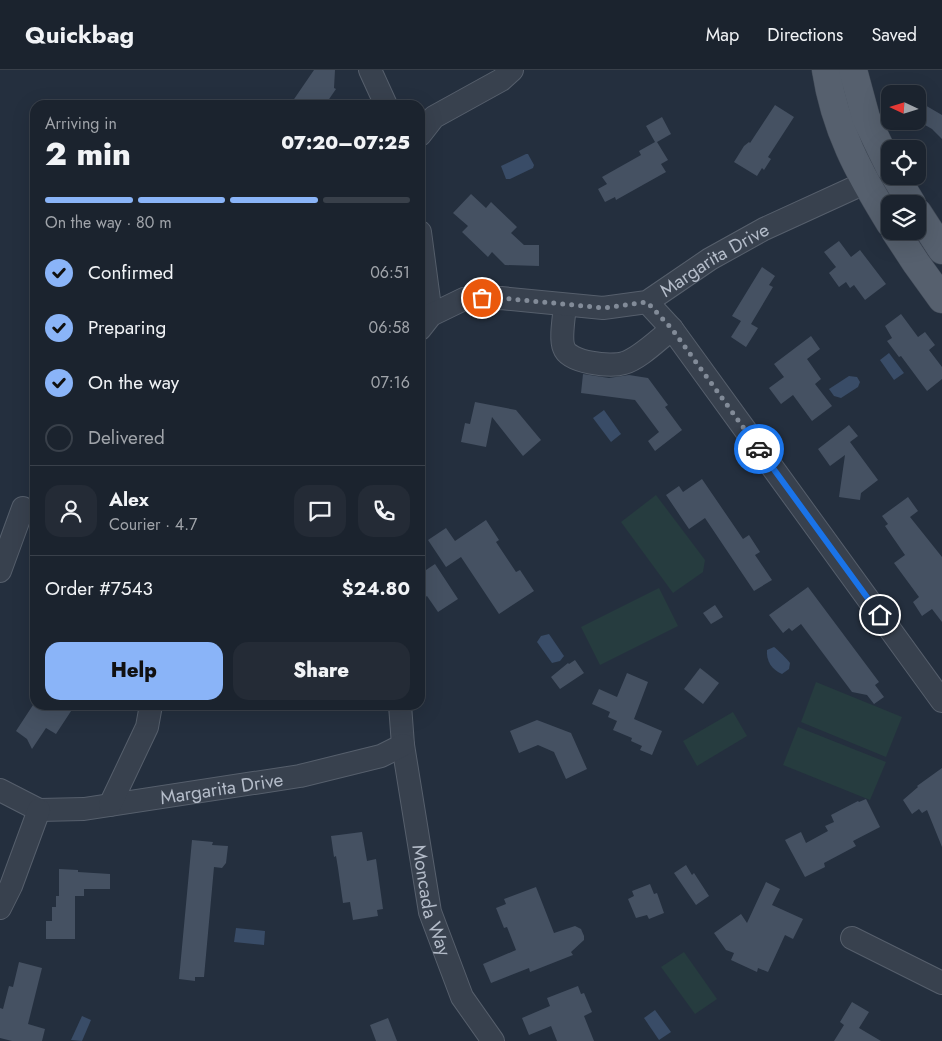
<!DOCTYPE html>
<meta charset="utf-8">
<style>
:root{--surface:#1b232e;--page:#242b36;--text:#f1f3f6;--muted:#a0a4aa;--line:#39404a;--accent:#8ab4f8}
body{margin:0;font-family:Jost,sans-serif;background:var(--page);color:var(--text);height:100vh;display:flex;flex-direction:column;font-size:19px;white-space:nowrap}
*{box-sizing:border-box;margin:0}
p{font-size:16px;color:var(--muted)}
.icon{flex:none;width:28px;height:28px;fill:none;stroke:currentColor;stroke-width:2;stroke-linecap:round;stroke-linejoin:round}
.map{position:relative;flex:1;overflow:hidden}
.panel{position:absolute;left:30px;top:30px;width:395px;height:610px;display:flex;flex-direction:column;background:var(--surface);border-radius:15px;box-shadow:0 5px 20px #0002,0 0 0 1px var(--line)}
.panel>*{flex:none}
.needle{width:32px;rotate:274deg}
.tools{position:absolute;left:881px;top:15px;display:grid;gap:10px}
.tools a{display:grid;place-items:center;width:45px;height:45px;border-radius:10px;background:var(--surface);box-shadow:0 5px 20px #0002,0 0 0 1px var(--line);font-size:25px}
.pin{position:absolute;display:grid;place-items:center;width:42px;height:42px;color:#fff;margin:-21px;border:2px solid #fff;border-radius:50%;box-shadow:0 1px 5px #0007}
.courier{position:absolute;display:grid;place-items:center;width:50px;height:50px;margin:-25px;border:4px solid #1a73e8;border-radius:50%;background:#fff;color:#222;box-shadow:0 1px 6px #0007}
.headline em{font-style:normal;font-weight:800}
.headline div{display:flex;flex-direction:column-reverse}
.headline{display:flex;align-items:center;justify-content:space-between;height:85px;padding:0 15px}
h1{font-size:32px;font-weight:800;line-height:38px}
.bar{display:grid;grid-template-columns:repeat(4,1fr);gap:8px 5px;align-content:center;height:60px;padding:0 15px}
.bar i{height:6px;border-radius:4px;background:var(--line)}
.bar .selected{background:var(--accent)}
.bar p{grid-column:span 4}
.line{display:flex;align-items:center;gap:12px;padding:0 15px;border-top:1px solid var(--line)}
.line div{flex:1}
.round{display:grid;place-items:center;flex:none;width:52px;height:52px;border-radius:15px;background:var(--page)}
ol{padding:0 15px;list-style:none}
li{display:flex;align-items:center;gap:15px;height:55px}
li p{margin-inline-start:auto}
li .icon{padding:5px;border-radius:50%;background:var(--accent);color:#111;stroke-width:4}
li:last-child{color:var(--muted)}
li i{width:28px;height:28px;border:2px solid var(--line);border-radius:50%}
.primary-button{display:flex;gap:10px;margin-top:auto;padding:10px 15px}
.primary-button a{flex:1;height:58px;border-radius:15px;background:var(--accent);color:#111;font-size:20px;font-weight:800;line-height:58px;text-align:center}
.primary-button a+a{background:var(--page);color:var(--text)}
header{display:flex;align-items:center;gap:30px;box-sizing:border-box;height:70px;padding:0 25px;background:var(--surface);border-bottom:1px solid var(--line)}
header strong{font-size:24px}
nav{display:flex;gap:28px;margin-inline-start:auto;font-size:18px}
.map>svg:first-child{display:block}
.green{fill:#263c3f}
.water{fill:#394c67}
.building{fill:#455162}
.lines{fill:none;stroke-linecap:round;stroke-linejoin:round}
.minor-casing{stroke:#565f6c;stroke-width:24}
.major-casing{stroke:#414a57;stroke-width:29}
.minor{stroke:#38414e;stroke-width:22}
.major{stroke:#56606e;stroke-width:28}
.done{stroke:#828b98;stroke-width:5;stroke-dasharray:0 9}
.route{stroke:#1a73e8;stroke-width:6}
.labels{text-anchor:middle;stroke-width:5;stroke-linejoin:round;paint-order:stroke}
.street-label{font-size:19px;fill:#b4bcc9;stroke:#1d2633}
</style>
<header>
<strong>Quickbag</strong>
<nav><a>Map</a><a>Directions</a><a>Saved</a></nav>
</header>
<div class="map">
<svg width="942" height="971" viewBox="0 0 942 971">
<rect width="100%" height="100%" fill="#242f3e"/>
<g class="green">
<path d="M656,425L705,490L703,502L673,523L621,452Z"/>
<path d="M659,518L678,556L600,595L581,557Z"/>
<path d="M816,612L902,647L886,687L801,652Z"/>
<path d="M733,642L747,666L697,696L683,671Z"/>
<path d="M798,657L886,692L870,730L783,695Z"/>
<path d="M684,882L717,929L695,944L661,897Z"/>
</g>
<g class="water">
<path d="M526,84H528L534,95L533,98L510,109H506L501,96Z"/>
<path d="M889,283L904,303L894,310L880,290Z"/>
<path d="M849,306L857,307L860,312L858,317L841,328L834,326L829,319Z"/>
<path d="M604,340L621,364L611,372L593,348Z"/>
<path d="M549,564L564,586L560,591L552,593L537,572L541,566Z"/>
<path d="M774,577C777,579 787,589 790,593L789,599L782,604C772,600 766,591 767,580Z"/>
<path d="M236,858L265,861L264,875L234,872Z"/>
<path d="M655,940L671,962L659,970L644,948Z"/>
<path d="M82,946L91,950L82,971L71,970Z"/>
</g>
<g class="building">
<path d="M314,0H335L334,18L336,19L325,35H290Z"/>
<path d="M918,31L942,45V69L932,59L918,51Z"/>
<path d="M775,35L794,47L768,87L771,89L764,100L762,98L757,106L734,92L744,76L749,72L750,73Z"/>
<path d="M662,47L671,64L657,72L668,90L661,94L666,102L616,130L615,127L605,132L598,119L607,114L602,107L641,85L639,81L655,72L646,56Z"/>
<path d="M471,124L486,138L491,132L517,157L511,163L524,175H539V196L505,195L492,182L488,187L462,162L468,156L453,143Z"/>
<path d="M839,171L851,187L860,180L886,214L865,230L854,215L850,218L846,212L839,217L829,203L836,197L824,182Z"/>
<path d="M762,197L775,206L769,215L773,217L751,254L758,258L746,277L731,267L741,251L732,246Z"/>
<path d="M901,244L918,267L925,262L935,275L929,280L942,297V309L927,321L901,286L899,287L887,271L892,268L885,256Z"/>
<path d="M811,266L820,279L807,289L821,309L815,314L832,336L812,351L793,325L781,334L769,318L784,307L774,294Z"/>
<path d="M583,304L609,308L629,305L648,308L668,335L665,337L682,360L655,381L648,371L659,362L635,330L581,323Z"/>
<path d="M475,332L516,340L541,370L523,386L492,347L486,377L461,372L465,353L470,354Z"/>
<path d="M849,355L858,366L850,372L878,410L861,423L860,430L839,427L845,385L830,396L818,379Z"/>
<path d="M702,409L743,469L749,465L760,482L755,485L772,510L754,521L705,448L689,459L666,425L679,416L683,422Z"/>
<path d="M908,427L918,441L910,447L942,487V552L932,539L922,546L913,532L919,527L894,493L905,485L885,456L888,454L882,446Z"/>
<path d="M486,450L499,470L496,472L516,502L520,500L534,521L499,544L461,487L446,497L428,470L446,458L455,471Z"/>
<path d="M435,494L458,529L438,542L427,526L420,531V504Z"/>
<path d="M808,517L879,612L875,615L884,627L874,634L867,625L852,622L801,554L792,561L789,558L783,563L769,545Z"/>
<path d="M715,535L723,547L711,554L703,543Z"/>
<path d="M575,590L584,603L560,619L551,607L568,593L569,594Z"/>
<path d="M700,598L719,613L703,634L684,619Z"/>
<path d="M627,603L648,612L634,649L662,661L652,685L640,680L642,676L631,671L632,668L613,660L617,651L608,647L610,642L592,634L599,619L617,627Z"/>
<path d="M33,635H75L56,664L46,658L32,679L27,669L16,661Z"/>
<path d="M537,650L571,663L587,699L566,709L554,682L538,675L519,683L510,661Z"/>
<path d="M942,698V777L927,740L922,743L919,739L912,744L903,730L918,717L917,716Z"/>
<path d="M866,729L880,757L853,771L856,776L824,793L825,797L805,807L785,770L801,762L806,773L828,761L825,756L834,752L831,745L858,731L859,732Z"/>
<path d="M362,762L367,791L376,789L383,839L377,840L378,846L353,850L350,832L343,833L338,798L336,786L334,787L331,766Z"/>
<path d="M192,770L213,772L212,775L228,776L226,793L222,798L214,797L204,907H195V911L179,909Z"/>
<path d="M686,795L692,805L694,803L709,826L696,835L674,803Z"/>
<path d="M59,799L78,800V802L110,804V819H84V826H75V869H46V851H52V837H56V826H59Z"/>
<path d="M766,812L780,819L772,835L803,849L793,869L785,865L768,902L758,898L757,902L731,890L734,883L726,880L714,863L741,844L747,853Z"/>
<path d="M650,814L654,824L657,823L664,843L649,849L647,845L636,848L628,829L634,826L632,821Z"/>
<path d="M536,817L554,863L575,856L581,859L584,866V870L571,882L573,885L530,902L529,898L491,913L483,894L516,880L507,857L504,858L496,838L506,834L504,829Z"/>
<path d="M19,892L42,898L28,954L45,959L42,971H12L0,968V938L3,939L9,916L13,917Z"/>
<path d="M578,916L581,924L584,923L592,942L584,946L594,971H557L551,956L529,965L522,948L550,936L547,928Z"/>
<path d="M852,932L869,942L859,958L881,971H834L844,955L840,952Z"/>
<path d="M388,948L397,971H376L370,955Z"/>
</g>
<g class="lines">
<g class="minor-casing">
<g id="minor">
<path d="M370,0L386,35"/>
<path d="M420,65L434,47L501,10L512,0"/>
<path d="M420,162L431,245"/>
<path d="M647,232L672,259L942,631"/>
<path d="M565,236C564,247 560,269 564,278C569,293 611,297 624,293C639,289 659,269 672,259"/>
<path id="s1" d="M420,259L431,245L464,229L501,228L603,238L647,232L710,189L764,159L882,105"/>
<path d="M0,501L23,438"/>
<path id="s2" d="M400,635L403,675L430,842L462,927L493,971"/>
<path id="s3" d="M0,720L39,740L84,739L300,706L381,686L403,675"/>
<path d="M110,735L147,657L151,635"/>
<path d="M0,838L11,816L39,740"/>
<path d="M852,868L942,913"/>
</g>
</g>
<g class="major-casing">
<g id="major">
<path d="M826,0C835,59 859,103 890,153"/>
<path d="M853,0L866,48L890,98"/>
<path d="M895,106L912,134"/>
<path d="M918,143L942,180"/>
<path d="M895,161L916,193L942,229"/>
</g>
</g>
<use href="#minor" class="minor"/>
<use href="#major" class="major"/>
</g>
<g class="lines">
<path class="done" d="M482,228H501L604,238L647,232L672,259L759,379"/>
<path class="route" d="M759,379L880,545"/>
</g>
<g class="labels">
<g class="street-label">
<text dy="7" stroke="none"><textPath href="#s1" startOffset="318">Margarita Drive</textPath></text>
<text dy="7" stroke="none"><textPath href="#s3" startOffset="228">Margarita Drive</textPath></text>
<text dy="7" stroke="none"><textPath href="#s2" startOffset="198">Moncada Way</textPath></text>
</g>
</g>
</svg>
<div class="tools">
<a><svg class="needle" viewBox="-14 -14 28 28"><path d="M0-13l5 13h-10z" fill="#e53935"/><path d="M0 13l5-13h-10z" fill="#a0a4aa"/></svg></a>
<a><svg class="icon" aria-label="locate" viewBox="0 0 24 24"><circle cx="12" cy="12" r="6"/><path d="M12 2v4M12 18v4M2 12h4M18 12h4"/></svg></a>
<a><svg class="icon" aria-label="layers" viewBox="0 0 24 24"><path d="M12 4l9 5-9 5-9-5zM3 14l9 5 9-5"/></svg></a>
</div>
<div class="pin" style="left:482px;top:228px;background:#ea580c"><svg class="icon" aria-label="bag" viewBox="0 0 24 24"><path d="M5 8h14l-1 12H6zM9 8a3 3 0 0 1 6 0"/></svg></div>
<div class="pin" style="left:880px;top:545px;background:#1f2937"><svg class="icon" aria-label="home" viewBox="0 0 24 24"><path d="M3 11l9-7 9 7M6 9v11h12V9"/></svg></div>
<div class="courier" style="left:759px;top:379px"><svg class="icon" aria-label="car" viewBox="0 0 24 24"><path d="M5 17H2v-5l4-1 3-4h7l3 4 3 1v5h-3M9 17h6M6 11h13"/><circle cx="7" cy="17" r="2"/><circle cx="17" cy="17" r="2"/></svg></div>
<section class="panel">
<div class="headline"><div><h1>2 min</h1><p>Arriving in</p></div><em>07:20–07:25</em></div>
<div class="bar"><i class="selected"></i><i class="selected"></i><i class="selected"></i><i></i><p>On the way · 80 m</p></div>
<ol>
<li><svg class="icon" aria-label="check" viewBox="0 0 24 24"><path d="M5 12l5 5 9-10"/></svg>Confirmed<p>06:51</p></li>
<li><svg class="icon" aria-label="check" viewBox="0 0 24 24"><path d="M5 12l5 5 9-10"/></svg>Preparing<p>06:58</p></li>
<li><svg class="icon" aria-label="check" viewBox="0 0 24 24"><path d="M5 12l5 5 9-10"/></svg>On the way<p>07:16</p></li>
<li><i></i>Delivered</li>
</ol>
<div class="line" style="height:90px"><a class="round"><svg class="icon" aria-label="person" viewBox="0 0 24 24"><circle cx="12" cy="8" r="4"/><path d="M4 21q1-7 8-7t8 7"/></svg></a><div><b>Alex</b><p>Courier · 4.7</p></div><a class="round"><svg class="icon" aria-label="chat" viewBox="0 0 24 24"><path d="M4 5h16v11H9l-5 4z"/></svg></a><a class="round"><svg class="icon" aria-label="phone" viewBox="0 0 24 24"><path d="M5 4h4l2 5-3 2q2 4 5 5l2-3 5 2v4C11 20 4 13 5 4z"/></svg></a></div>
<div class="line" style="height:65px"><div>Order #7543</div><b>$24.80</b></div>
<div class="primary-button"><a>Help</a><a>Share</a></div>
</section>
</div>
